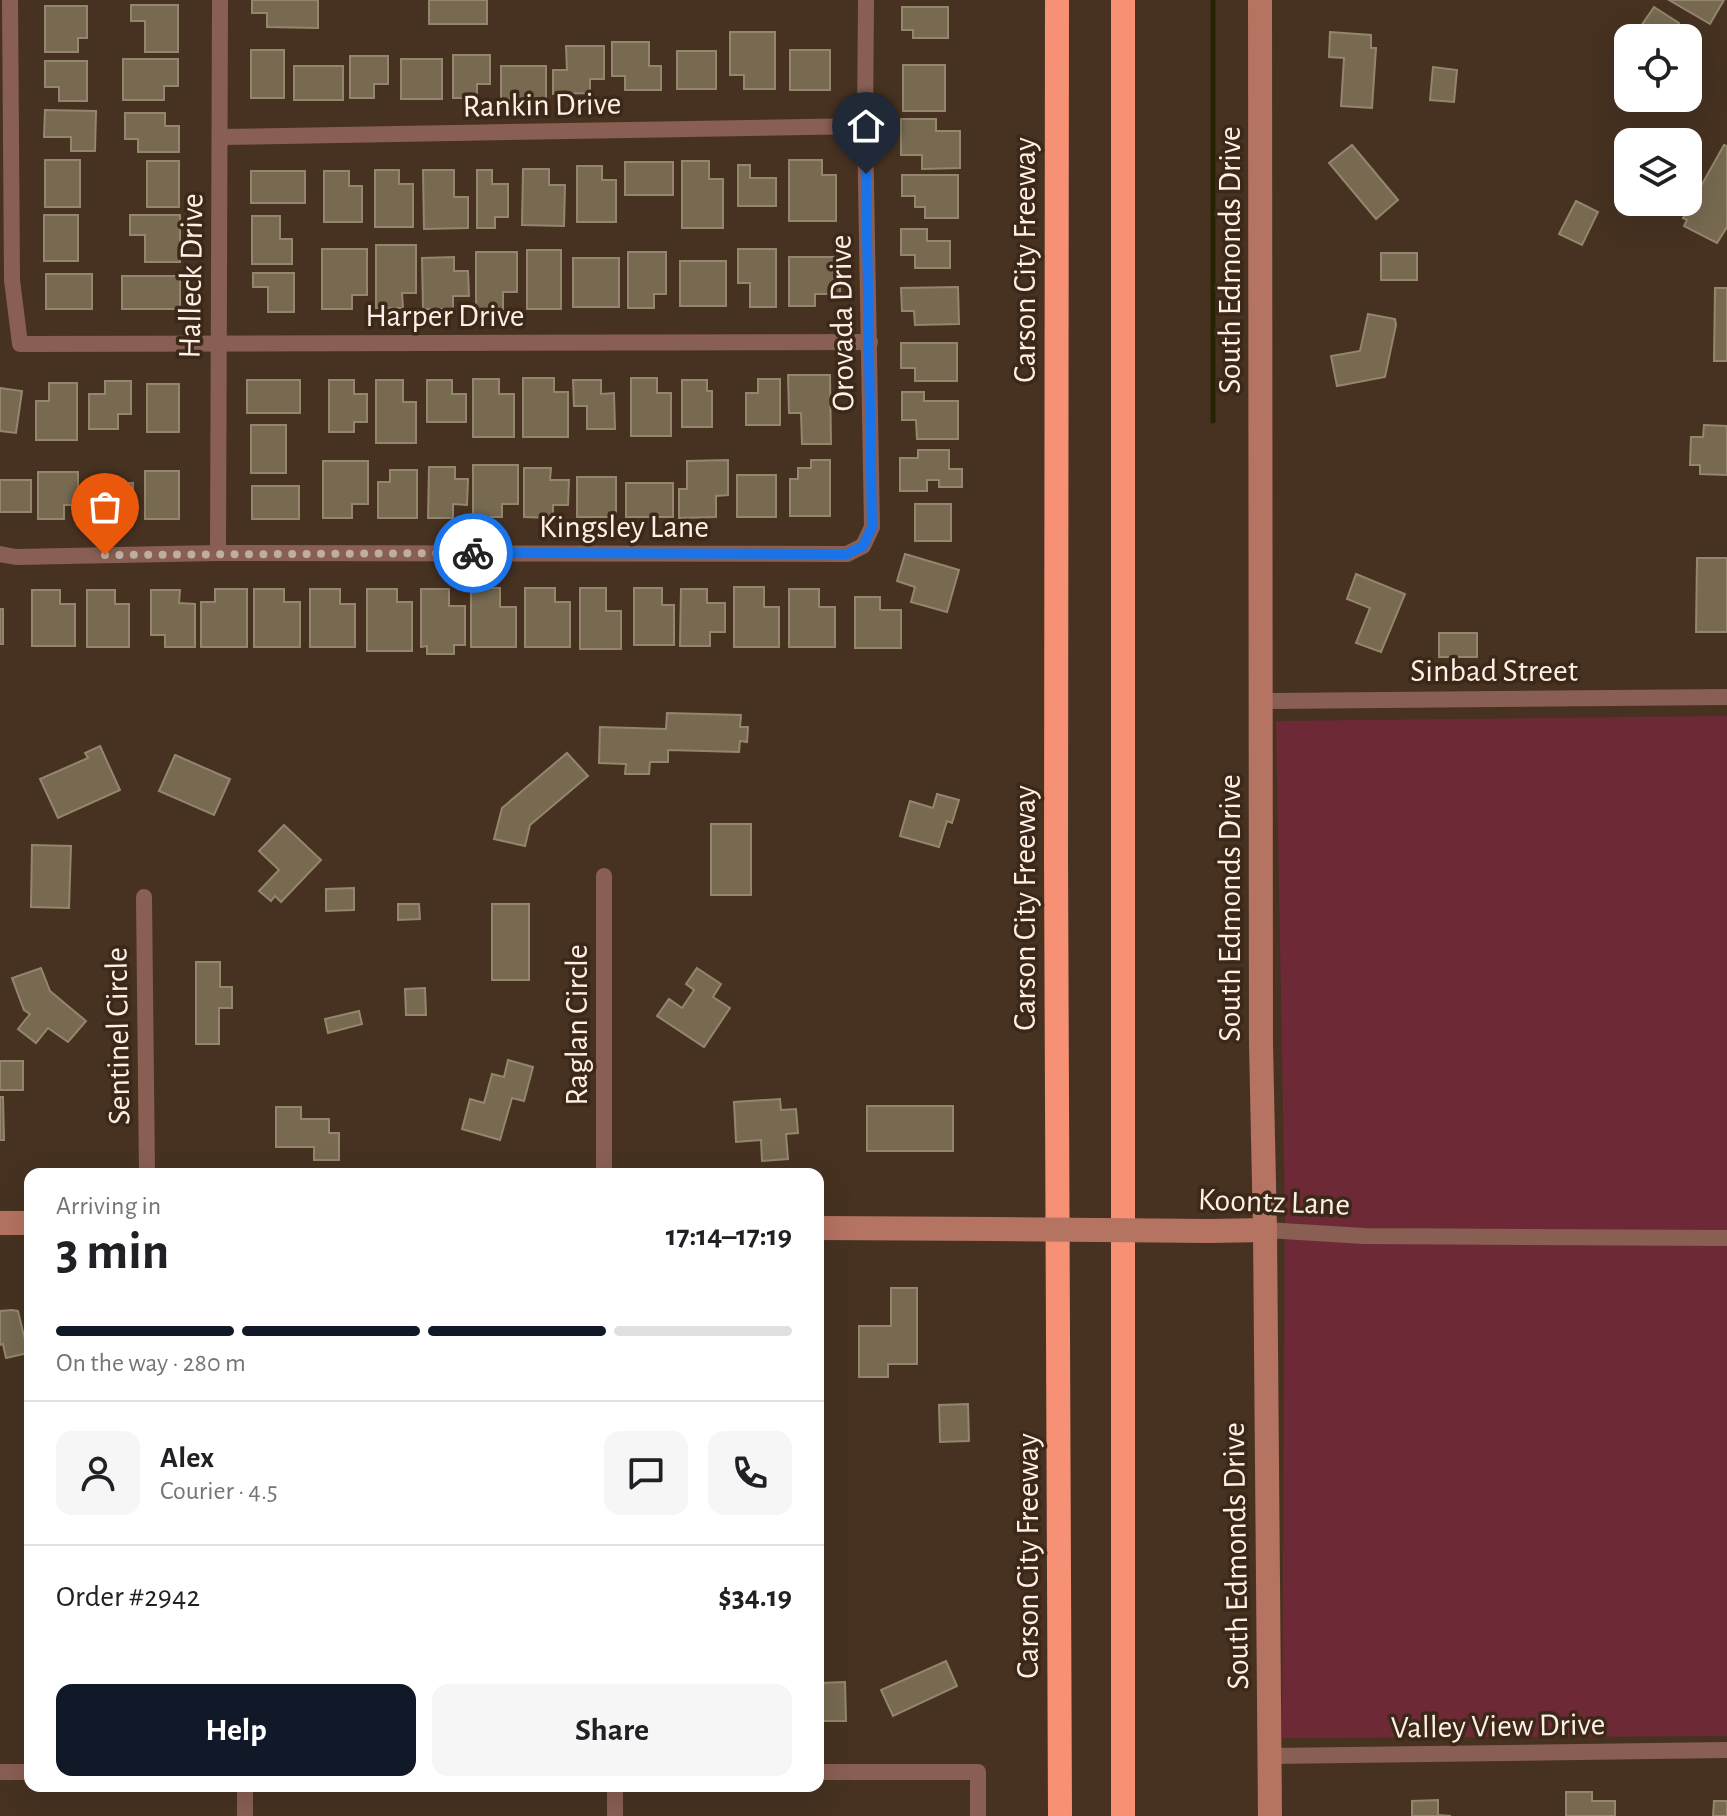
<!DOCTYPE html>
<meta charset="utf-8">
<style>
:root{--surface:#fff;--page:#f6f6f6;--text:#202124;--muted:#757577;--line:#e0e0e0;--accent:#111827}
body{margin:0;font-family:"Alegreya Sans",sans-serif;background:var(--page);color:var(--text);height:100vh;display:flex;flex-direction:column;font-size:30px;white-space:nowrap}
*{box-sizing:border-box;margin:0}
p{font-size:26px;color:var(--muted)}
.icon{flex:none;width:44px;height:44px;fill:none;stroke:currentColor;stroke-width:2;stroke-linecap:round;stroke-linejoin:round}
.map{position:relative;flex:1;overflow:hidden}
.panel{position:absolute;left:24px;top:1168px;width:800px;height:624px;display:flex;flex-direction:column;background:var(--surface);border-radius:16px;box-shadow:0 8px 32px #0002}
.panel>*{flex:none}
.tools{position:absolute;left:1614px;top:24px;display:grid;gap:16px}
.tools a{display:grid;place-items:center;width:88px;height:88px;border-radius:16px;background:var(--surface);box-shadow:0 8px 32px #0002;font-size:40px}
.pin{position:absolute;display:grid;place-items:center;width:68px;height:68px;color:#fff;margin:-82px -34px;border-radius:50% 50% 50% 0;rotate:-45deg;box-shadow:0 0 8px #0007}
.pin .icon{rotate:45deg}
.courier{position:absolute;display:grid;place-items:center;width:80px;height:80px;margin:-40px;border:6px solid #1a73e8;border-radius:50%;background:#fff;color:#222;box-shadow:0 2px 10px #0007}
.overview em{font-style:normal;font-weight:700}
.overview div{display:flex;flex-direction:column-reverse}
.overview{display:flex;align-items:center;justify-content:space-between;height:136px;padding:0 32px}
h1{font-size:52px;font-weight:700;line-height:60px}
.bar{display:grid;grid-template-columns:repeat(4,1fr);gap:12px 8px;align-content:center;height:96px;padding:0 32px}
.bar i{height:10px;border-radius:6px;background:var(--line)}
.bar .on{background:var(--accent)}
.bar p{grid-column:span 4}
.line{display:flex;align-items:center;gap:20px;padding:0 32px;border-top:2px solid var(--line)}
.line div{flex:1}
.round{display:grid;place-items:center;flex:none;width:84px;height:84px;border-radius:16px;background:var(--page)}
.cta{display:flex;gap:16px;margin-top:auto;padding:16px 32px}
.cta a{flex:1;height:92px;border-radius:16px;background:var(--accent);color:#fff;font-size:32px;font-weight:700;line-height:92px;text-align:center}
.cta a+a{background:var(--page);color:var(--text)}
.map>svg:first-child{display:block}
.green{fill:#6d2a36}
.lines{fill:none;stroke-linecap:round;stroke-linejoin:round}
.stream{stroke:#242302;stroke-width:5}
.building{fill:#776a51;stroke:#94866c;stroke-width:2}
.street{stroke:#895f53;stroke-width:16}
.secondary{stroke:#b57362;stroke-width:24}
.highway{stroke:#f69176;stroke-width:24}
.secondary-bridge{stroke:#b57362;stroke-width:24}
.done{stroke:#beaea1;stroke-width:8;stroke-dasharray:0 14.4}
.route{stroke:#1a73e8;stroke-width:10}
.labels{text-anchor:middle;stroke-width:7;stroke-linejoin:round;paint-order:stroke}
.street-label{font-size:32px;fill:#fef0e6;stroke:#3c2818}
</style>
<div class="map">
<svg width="1727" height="1816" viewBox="0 0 1727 1816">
<rect width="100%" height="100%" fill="#473221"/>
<path class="green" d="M1727,716V1736L1282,1738L1285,1214L1276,721Z"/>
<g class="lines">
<path class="stream" d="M1213,0V421"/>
</g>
<g class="building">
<path d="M252,0H318V28L267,27V13H252Z"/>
<rect x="429" y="0" width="58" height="24"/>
<path d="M1669,0H1724L1710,24Z"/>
<path d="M131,5H178V52H145V21H131Z"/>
<path d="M45,6H87V38H78V52H45Z"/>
<path d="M902,7H948V38H913V30H902Z"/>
<path d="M1654,7L1679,23L1669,38H1661L1641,26Z"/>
<path d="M730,32H775V89H744V75H730Z"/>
<path d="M1330,32L1371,35V48H1376L1372,108L1341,106L1344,58L1329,57Z"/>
<path d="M612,42H649V66H661V90H625V76H612Z"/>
<path d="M566,46H604V79H590V93L553,94V70H567Z"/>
<rect x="251" y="50" width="33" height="48"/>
<rect x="790" y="50" width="40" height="40"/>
<rect x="677" y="51" width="39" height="38"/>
<path d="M453,55H490V84H477V98H453Z"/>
<path d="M350,56H388V84H374V98H350Z"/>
<path d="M123,59H178V86H164V100H123Z"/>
<rect x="401" y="59" width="41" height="40"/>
<path d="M45,61H87V101H59V87H45Z"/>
<rect x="903" y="65" width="42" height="46"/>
<rect x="294" y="66" width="49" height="34"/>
<rect x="501" y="66" width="45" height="33"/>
<path d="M1433,67L1457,70L1454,102L1430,100Z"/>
<path d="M45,110L96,111L95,151H71V137H44Z"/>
<path d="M125,113H165V126H179V152H138V139H125Z"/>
<path d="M901,119H936V131H960V168L922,169V155H901Z"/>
<path d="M1352,145L1398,200L1376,219L1329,163Z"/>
<path d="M1724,145L1727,146V227L1717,243L1684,226L1687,220L1683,218Z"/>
<rect x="45" y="160" width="35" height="47"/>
<path d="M789,160H822V175H836V221H789Z"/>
<rect x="147" y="161" width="32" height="46"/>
<path d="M682,161H709V179H723V228H682Z"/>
<rect x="625" y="162" width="48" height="33"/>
<path d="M738,165H750V178H776V206H738Z"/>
<path d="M577,166H602V180H616V222H577Z"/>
<path d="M523,169H549V185H565L564,226L522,225Z"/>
<path d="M375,170H399V184H413V227H375Z"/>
<path d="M423,170H454V197H468V228L424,229Z"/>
<path d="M477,170H492V184H508V217H495V228H477Z"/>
<rect x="251" y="171" width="54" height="32"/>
<path d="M324,171H349V186H362V222H324Z"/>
<path d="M902,175H958V218H925V207H915V196H902Z"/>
<path d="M1576,201L1598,212L1582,245L1559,234Z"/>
<rect x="44" y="215" width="34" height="46"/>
<path d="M130,215H180V262H145V235H130Z"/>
<path d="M252,216H280V239H292V264H252Z"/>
<path d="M901,229H927V241H950V268H915V255H901Z"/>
<path d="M376,245H416V293H402L403,308H376Z"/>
<path d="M322,249H367V295H352V309H322Z"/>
<path d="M738,249H776V307H750V283H738Z"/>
<rect x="527" y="250" width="34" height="59"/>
<path d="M476,252H517V292H503V309H476Z"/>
<path d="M628,252H666V294H654V308H628Z"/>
<rect x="1381" y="253" width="36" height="27"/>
<path d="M454,257V271H468L469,296H453V309H423L422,258Z"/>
<path d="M789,257H840V294H815V306H789Z"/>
<rect x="573" y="258" width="46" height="49"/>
<rect x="680" y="261" width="46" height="45"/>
<path d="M253,273H294V312H268V287H253Z"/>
<rect x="46" y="274" width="46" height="35"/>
<rect x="122" y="276" width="58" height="33"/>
<path d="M958,287L959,324L915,325L914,311H902L901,288Z"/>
<path d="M1715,288H1727V361H1714Z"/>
<path d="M1368,314L1395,319L1396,325L1385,377L1337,386L1331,356L1360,351Z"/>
<path d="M901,343H957V381H915V368H901Z"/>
<path d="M788,375H830L831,444H802L801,413H789Z"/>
<path d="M523,378H554V392H568V437H523Z"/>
<path d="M631,378H657V393H671V436H631Z"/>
<path d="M473,379H499V394H514V437H473Z"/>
<path d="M758,379H780V425H746V393H758Z"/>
<rect x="247" y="380" width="53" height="33"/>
<path d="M329,380H354V394H367V422H354V432H329Z"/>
<path d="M376,380H403V402H416V443H376Z"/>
<path d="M427,380H452V394H466V422H427Z"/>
<path d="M573,380H601V394L614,393L615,429H587V406H574Z"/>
<path d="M682,380H707V391H712V427H682Z"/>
<path d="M105,381H131V414H118V429H89V394H105Z"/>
<path d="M49,383H77V440H36V401H49Z"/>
<rect x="147" y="384" width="32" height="48"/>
<path d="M0,388L22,391L16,433L0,431Z"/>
<path d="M902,392H924V401H958V439H917L916,420H902Z"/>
<rect x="251" y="425" width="35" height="48"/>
<path d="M1704,425L1727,426V475L1700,474V465H1690L1691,437H1703Z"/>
<path d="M918,450H949V469H962V487H939V480H927V491H900V458H918Z"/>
<path d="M728,460V495L716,496V517L679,518V489H687V461Z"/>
<path d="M811,460H830V516H790V479H798V468H811Z"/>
<path d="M323,461H368V504H352V518H323Z"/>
<path d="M473,465H518V504H502V517H473Z"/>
<path d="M429,467H455V479H468L467,505L453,504V518H428Z"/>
<path d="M524,468H551L550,480H569L568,505H553V518L524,517Z"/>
<path d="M390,470H417V518H378V482H390Z"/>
<rect x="145" y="471" width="34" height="48"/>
<path d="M38,472H78V505H64V519H38Z"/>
<rect x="737" y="475" width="39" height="42"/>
<rect x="577" y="477" width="39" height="40"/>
<rect x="0" y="480" width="31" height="32"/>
<rect x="87" y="483" width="46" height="34"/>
<rect x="626" y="483" width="47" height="34"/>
<rect x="252" y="486" width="47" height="33"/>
<rect x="915" y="504" width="36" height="37"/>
<path d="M905,554L959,570L947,612L911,602L915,587L897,581Z"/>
<path d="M1697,558H1727V632H1696Z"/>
<path d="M1356,574L1405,594L1381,652L1356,643L1370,608L1347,599Z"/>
<path d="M734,587H764V607H779V647H734Z"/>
<path d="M471,588H500V607H516V647H471Z"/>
<path d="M525,588H555V602H570V647H525Z"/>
<path d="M580,588H606V611H621V649H580Z"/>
<path d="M634,588H662V605H674V645H634Z"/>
<path d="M215,589H247V647H201V602H215Z"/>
<path d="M254,589H284V602H300V647H254Z"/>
<path d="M310,589H340V604H355V647H310Z"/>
<path d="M367,589H397V602H412V651H367Z"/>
<path d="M421,589H449V606H465V645H454V654H427V646L421,647Z"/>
<path d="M681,589H707V603H725V632H710V646H680Z"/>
<path d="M789,589H819V607H835V647H789Z"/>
<path d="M32,590H60V604H75V646H32Z"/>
<path d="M87,590H115V604H129V647H87Z"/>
<path d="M151,590H180L179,603L195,604V647H165V635H151Z"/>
<path d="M855,597H880V610H901V648H855Z"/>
<rect x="0" y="609" width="3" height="35"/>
<rect x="1439" y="633" width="38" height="24"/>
<path d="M667,713L741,715L740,727H748L747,742L740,741L739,752L668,750V762H650L649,774H625L626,764L599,763L600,727L666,729Z"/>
<path d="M100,746L120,790L58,818L40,779L88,758L85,753Z"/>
<path d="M567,753L588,776L530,825L525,846L494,839L502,808Z"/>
<path d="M175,755L230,779L214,815L159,791Z"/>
<path d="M937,794L959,800L952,823L947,821L939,847L900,836L910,801L933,808Z"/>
<rect x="711" y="824" width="40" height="71"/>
<path d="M284,825L321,860L281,902L275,896L271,901L259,891L279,870L259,851Z"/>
<path d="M32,845L71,846L69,908L31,907Z"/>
<path d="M354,888V910L326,911V889Z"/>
<path d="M398,904H419L420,919L398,920Z"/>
<rect x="492" y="904" width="37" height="76"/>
<path d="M196,962H220V987H232V1008H219V1044H196Z"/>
<path d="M41,968L50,991L86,1021L68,1042L48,1028L36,1043L18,1029L30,1014L24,1010L12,978Z"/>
<path d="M697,968L721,984L713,997L730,1008L704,1047L657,1016L669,999L682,1008L694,990L686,984Z"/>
<path d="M425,988L426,1015H406L405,989Z"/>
<path d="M359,1011L362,1024L328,1033L325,1019Z"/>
<path d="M508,1060L533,1067L524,1101L512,1098L500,1140L462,1129L470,1099L484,1103L492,1074L504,1077Z"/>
<rect x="0" y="1061" width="23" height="29"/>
<path d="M0,1097H3L4,1140H0Z"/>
<path d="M780,1099L781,1110L796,1109L798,1133L786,1134L788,1159L762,1161L761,1140L736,1142L734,1102Z"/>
<rect x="867" y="1106" width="86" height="45"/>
<path d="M276,1107H301V1119H329V1133H339V1160H314V1147H276Z"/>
<path d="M891,1288H917V1364H888V1377H859V1326H891Z"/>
<path d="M12,1310L18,1311L28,1353L6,1358L3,1344L0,1345V1311Z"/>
<path d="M968,1404L969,1441L940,1442L939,1405Z"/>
<path d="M946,1661L957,1686L893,1716L881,1690Z"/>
<path d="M845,1682L846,1721H818V1683Z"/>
<path d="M1566,1792H1592V1801H1615V1816H1566Z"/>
<path d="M1438,1800V1815L1451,1816H1412V1801Z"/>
<path d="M1714,1801H1727V1816H1713Z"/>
</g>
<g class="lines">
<g class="street">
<path d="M10,0L12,280L20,344L870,342"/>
<path d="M220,137L865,126"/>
<path d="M218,553L220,0"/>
<path d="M0,554L16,557L218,553L847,554L863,546L872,527L865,126L866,0"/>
<path d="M1261,701L1727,697"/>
<path d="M604,876V1174"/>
<path d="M144,897L147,1174"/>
<path d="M1265,1230L1364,1236L1727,1238"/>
<path d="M1270,1756L1727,1750"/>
<path d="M0,1772H30"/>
<path d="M818,1772H978V1816"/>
<path d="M615,1786V1816"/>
<path d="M245,1816V1786"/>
</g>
<g class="secondary">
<path d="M1260,0L1261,1044L1265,1230L1270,1816"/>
<path d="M0,1223H30"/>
<path d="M818,1228L994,1229"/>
<path d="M1210,1231L1265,1230"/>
</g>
<g class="highway">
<path d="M1057,0L1056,858L1060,1816"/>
<path d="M1123,1816V0"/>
</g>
<path class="secondary-bridge" d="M994,1229L1210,1231"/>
</g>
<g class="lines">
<path class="done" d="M105,555L473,553"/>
<path class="route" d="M473,553L847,554L863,546L872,527L866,174"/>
</g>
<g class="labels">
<g class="street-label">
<text transform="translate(542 104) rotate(-1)" y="11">Rankin Drive</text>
<text transform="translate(1024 260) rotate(-90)" y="11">Carson City Freeway</text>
<text transform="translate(1229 260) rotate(-90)" y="11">South Edmonds Drive</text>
<text transform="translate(190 276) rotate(-89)" y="11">Halleck Drive</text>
<text x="445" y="326">Harper Drive</text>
<text transform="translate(841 323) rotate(-91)" y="11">Orovada Drive</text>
<text x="624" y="537">Kingsley Lane</text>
<text x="1494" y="681">Sinbad Street</text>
<text transform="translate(1024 908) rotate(-90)" y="11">Carson City Freeway</text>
<text transform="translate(1229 908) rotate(-90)" y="11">South Edmonds Drive</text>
<text transform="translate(576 1025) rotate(-90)" y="11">Raglan Circle</text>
<text transform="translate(117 1036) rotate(-91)" y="11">Sentinel Circle</text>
<text transform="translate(1274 1201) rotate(2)" y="11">Koontz Lane</text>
<text transform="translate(1027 1556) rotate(-90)" y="11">Carson City Freeway</text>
<text transform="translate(1235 1556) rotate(-91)" y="11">South Edmonds Drive</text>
<text transform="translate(1498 1725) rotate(-1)" y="11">Valley View Drive</text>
</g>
</g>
</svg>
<div class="tools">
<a><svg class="icon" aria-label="locate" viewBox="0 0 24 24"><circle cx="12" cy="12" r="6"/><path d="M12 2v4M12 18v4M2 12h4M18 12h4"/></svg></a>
<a><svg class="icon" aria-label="layers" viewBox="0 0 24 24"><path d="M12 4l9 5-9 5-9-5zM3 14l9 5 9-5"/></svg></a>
</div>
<div class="pin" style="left:105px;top:555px;background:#ea580c"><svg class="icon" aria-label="bag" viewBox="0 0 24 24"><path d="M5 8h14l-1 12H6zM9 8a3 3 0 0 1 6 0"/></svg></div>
<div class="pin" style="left:866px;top:174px;background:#1f2937"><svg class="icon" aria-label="home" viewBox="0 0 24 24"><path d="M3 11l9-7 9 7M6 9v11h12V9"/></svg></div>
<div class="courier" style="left:473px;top:553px"><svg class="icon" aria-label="bike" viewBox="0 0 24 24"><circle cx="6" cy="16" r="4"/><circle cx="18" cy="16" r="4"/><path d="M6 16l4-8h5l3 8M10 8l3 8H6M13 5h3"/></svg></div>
<section class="panel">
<div class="overview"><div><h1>3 min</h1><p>Arriving in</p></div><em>17:14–17:19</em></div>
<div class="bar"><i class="on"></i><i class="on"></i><i class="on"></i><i></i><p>On the way · 280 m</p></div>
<div class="line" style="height:144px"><a class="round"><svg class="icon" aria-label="person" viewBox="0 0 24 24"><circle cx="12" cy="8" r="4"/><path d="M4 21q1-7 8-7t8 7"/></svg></a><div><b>Alex</b><p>Courier · 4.5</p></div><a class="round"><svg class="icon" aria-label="chat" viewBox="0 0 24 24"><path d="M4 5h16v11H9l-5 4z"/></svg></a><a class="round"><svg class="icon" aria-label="phone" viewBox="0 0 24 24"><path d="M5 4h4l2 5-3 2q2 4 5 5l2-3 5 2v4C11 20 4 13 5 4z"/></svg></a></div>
<div class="line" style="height:104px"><div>Order #2942</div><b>$34.19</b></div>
<div class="cta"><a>Help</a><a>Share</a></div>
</section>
</div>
